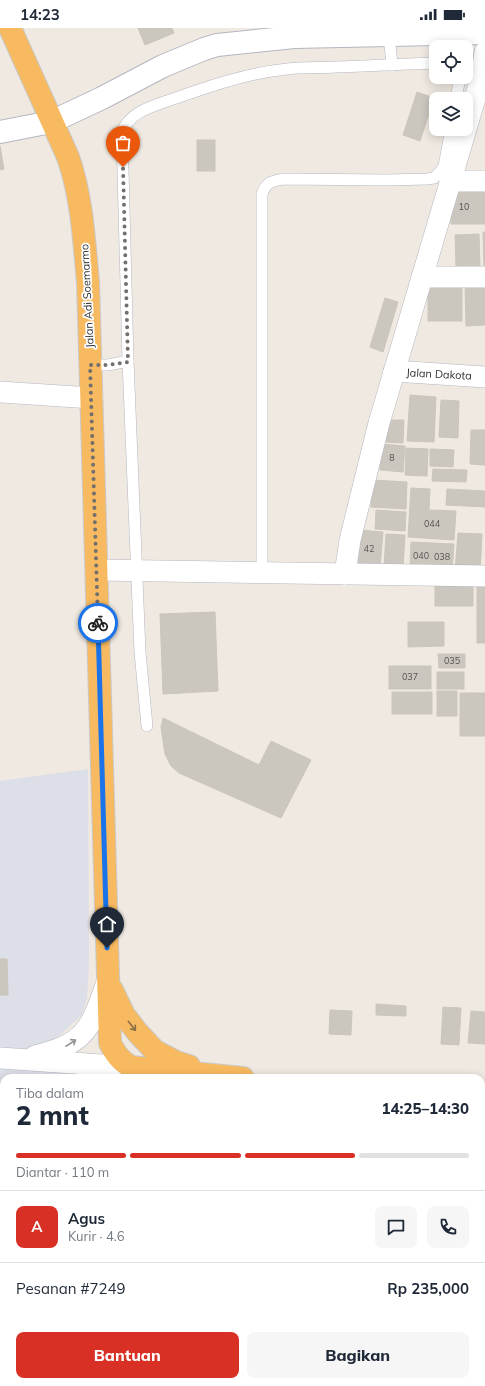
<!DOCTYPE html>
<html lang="id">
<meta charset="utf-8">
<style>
:root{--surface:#fff;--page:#f6f6f7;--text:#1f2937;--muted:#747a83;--line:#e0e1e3;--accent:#d93025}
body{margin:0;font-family:Mulish,sans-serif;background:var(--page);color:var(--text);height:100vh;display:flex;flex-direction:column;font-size:15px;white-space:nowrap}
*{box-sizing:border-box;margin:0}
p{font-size:13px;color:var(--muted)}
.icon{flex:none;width:22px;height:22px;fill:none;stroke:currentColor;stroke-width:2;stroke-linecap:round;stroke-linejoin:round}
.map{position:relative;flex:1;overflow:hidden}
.details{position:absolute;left:0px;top:1046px;width:485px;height:312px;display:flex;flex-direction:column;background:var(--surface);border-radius:12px 12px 0 0;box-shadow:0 2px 10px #0003}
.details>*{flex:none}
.buttons{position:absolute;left:429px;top:12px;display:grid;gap:8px}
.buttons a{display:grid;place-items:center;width:44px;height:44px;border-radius:8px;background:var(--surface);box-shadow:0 2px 10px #0003;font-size:20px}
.pin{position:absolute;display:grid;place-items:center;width:34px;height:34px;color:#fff;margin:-41px -17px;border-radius:50% 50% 50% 0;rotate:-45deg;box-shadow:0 0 4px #0007}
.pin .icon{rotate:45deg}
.courier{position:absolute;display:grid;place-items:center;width:40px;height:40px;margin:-20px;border:3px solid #1a73e8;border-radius:50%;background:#fff;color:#222;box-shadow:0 1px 5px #0007}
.head em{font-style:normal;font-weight:800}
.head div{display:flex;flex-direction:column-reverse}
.head{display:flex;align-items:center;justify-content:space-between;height:68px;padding:0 16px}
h1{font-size:26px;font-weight:800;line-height:30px}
.bar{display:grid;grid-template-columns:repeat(4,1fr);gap:6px 4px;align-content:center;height:48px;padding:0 16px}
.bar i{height:5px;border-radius:3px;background:var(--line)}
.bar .active{background:var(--accent)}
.bar p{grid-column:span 4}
.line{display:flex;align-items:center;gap:10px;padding:0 16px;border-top:1px solid var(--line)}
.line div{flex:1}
.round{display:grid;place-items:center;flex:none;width:42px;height:42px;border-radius:8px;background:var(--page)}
.primary-button{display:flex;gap:8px;margin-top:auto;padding:8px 16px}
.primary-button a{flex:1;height:46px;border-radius:8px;background:var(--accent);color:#fff;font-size:16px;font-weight:800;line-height:46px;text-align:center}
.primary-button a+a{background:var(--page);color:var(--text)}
.status{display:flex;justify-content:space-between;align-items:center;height:28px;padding:0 20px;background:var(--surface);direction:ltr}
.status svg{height:11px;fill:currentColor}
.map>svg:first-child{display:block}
.airport{fill:#dcdee8}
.building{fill:#cbc7bf;stroke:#cbc5ba}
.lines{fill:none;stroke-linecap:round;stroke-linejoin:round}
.service-casing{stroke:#b4b7c1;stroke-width:12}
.minor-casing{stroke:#b4b7c1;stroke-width:22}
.secondary-casing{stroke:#b4b7c1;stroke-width:24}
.trunk-casing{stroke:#c9c9c9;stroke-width:24}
.service{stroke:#fff;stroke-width:11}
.minor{stroke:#fff;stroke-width:21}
.secondary{stroke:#fff;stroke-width:22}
.trunk{stroke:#f8ba60;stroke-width:22}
.oneway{stroke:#896d44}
.oneway2{stroke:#969696}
.done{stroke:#726f6d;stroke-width:4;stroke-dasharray:0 7.2}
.route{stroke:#1a73e8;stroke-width:5}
.labels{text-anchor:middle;stroke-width:3.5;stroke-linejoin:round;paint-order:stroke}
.number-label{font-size:9px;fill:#555452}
.street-label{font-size:11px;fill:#2e2e2e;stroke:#fff}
</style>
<div class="status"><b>14:23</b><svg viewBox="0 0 49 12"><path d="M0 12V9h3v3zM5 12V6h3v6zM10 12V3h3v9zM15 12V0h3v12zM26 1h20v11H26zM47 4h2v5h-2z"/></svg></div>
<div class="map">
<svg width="485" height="1358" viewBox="0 0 485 1358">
<rect width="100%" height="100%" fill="#efe9e1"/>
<path class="airport" d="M88,741L89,937L87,970L82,987L61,1006L46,1016L29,1021L15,1020L14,1039L146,1050H4V1354H481V1103L485,1104V1358H0V753Z"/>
<g class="building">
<path d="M138,0H172L174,5L145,17Z"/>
<path d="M417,64L434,70L420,113L403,107Z"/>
<rect x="197" y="112" width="18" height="31"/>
<path d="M0,118L4,141L0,142Z"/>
<path d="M451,162H476L477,196H451Z"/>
<path d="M476,162H485V196H477Z"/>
<path d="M483,204H485V239H484Z"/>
<path d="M479,206L480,239L456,240L455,207Z"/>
<path d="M485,256V297L466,298L465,257Z"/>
<rect x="428" y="258" width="34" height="35"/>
<path d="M385,270L398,274L383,324L370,319Z"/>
<path d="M410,367L436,369L434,414L407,413Z"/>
<path d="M441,372L459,373L458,410L439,409Z"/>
<path d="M386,392H404L403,415L385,414Z"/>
<path d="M471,402H485V437L470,436Z"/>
<path d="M381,416L405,418L403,444L380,442Z"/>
<path d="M406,420L428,421L427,448L405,447Z"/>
<path d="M430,421L454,422L453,439L430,438Z"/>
<path d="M433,441L467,442L466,454L432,453Z"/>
<path d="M373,452L407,454L406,481L371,479Z"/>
<path d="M411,460L430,461L429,482L456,483L454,512L408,509Z"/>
<path d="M447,461L485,463V479L446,477Z"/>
<path d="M376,482L406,484L405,503L375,501Z"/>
<path d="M358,502L383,504L380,540L355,539Z"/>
<path d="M458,505L482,506L480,544L455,543Z"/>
<path d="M386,506L405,507L403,540L384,539Z"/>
<path d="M411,514L432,515L431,542L410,540Z"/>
<path d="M432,515L454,516L452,542H431Z"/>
<path d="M473,557V578H435V558Z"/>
<rect x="477" y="557" width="8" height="35"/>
<path d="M215,584L218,663L163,666L160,586Z"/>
<rect x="477" y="592" width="8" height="23"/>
<path d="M408,594H444V618L408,619Z"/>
<path d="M438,626H465V640H439Z"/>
<rect x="389" y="638" width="42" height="23"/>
<rect x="437" y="644" width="27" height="17"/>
<rect x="437" y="663" width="20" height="25"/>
<rect x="392" y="664" width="40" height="22"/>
<rect x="460" y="665" width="25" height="43"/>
<path d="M163,690L259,737L271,713L311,732L281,790L179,745L171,738L165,726L161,699Z"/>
<path d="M0,931H7L8,967H0Z"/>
<path d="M376,976L406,978V988L376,987Z"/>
<path d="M443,979L461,980L459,1017L441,1016Z"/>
<path d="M330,982L352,983L351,1007L329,1006Z"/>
<path d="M471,983L485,984V1016L468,1015Z"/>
<rect x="0" y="1089" width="4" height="43"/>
</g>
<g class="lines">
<g class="service-casing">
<g id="service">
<path d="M389,7L392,37"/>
<path d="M456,71L460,49"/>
<path d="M90,337H108L128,333"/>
<path d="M262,545V166C266,154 272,153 283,151L387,152L427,151L434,150L440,144L444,138L451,101"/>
<path d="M147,698L140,624L128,333L122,104C130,83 154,78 173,71C210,58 248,45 287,41C303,39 320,40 336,39C369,38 403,36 436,35"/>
</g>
</g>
<g class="minor-casing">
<g id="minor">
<path d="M450,153H485"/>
<path d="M422,249H485"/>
<path d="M394,343L485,349"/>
<path d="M0,364L92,370"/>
<path d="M96,542L485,548"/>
<path d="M345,546L350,512L379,395L481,50L485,24"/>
<path d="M35,1028C86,1016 91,1000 107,954"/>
<path d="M0,1030L131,1039"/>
</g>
</g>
<g class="secondary-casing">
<path id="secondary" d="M0,104L51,94L102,70L163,38L204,21L217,17L294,9L485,5"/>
</g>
<g class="trunk-casing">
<g id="trunk">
<path d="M10,0L68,129C82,169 84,212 88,254L110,1015C116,1027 121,1033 131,1039L243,1050"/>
<path d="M112,962L124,987L138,1005L155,1023L176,1034L189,1038"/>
<path d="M481,1067L485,1068"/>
</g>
</g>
<use href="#service" class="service"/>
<use href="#minor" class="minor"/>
<use href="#secondary" class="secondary"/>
<use href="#trunk" class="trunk"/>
</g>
<defs><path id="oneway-shaft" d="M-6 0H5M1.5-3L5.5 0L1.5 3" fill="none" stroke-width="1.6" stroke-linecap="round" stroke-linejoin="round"/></defs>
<use class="oneway" href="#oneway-shaft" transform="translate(132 998) rotate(52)"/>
<use class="oneway2" href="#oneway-shaft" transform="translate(71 1015) rotate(-33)"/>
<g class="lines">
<path class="done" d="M98,595L90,337H108L128,334L123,139"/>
<path class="route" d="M98,595L107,920"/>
</g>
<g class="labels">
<g class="number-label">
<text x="464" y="182">10</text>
<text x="392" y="433">8</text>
<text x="432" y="499">044</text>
<text x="369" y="524">42</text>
<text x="421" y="531">040</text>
<text x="442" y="532">038</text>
<text x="452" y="636">035</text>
<text x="410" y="652">037</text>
</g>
<g class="street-label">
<text transform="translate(87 268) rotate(-93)" y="4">Jalan Adi Soemarmo</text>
<text transform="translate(439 346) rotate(3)" y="4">Jalan Dakota</text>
</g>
</g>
</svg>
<div class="buttons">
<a><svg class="icon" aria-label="locate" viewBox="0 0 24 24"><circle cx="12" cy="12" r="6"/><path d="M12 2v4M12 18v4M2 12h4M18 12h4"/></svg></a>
<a><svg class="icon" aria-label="layers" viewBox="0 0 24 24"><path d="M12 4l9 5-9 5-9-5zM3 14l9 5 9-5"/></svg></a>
</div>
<div class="pin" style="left:123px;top:139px;background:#ea580c"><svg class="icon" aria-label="bag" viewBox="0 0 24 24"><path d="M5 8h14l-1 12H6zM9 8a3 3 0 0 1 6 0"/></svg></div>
<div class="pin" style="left:107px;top:920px;background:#1f2937"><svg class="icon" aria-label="home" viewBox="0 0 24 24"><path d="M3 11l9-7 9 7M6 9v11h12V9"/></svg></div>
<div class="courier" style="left:98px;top:595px"><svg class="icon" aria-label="bike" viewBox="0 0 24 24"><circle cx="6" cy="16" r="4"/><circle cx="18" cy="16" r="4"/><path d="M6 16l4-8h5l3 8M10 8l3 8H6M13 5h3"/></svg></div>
<section class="details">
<div class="head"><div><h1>2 mnt</h1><p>Tiba dalam</p></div><em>14:25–14:30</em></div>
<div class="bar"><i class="active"></i><i class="active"></i><i class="active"></i><i></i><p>Diantar · 110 m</p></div>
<div class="line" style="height:72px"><b class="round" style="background:var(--accent);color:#fff">A</b><div><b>Agus</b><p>Kurir · 4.6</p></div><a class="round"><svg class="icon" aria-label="chat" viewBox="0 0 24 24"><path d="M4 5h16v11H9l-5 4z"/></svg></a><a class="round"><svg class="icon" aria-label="phone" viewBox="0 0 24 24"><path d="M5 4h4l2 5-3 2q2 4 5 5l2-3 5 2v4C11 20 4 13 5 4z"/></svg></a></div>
<div class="line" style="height:52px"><div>Pesanan #7249</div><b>Rp 235,000</b></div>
<div class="primary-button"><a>Bantuan</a><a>Bagikan</a></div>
</section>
</div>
